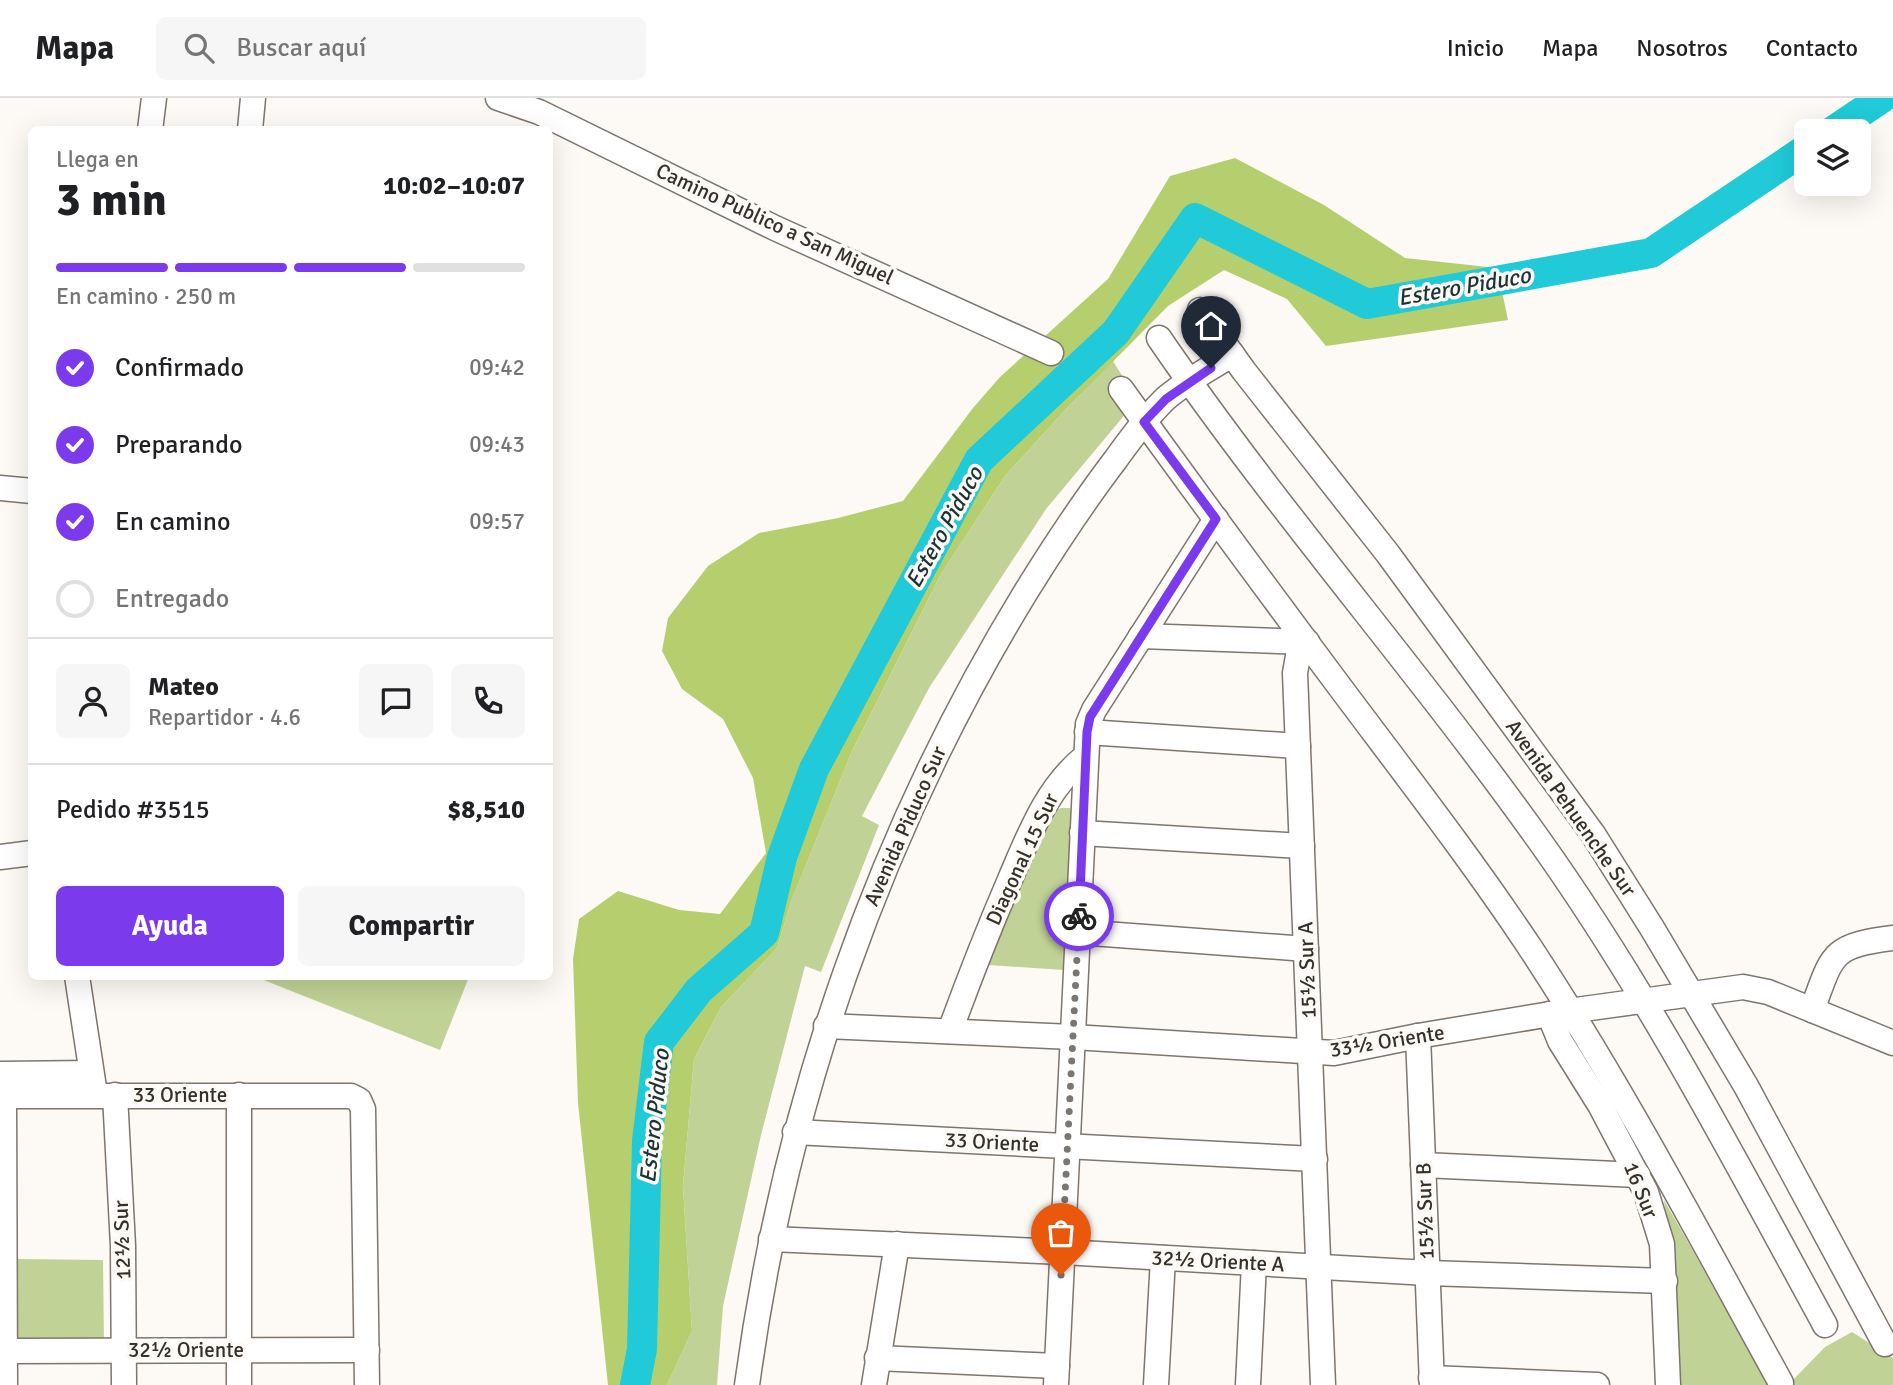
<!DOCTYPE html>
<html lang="es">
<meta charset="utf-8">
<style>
:root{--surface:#fff;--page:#f6f6f6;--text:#202124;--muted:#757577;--line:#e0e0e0;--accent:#7c3aed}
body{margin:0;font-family:Signika,sans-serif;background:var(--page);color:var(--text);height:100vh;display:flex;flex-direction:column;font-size:26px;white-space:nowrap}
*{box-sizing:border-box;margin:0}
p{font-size:23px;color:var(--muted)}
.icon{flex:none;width:38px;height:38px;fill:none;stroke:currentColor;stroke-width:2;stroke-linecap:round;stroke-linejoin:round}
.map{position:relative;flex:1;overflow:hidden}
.details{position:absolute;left:28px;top:28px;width:525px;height:854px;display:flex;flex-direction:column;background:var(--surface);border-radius:10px;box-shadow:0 7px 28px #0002}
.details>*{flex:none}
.fabs{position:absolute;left:1794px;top:21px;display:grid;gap:14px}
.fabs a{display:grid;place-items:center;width:77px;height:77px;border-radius:10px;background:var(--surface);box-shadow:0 7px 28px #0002;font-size:35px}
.pin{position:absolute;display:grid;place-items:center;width:60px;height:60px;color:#fff;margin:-72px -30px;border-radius:50% 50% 50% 0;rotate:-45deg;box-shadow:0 0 7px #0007}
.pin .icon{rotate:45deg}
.courier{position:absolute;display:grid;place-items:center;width:70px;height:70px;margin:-35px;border:5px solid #7c3aed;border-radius:50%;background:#fff;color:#222;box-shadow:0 2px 9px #0007}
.head em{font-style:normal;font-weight:700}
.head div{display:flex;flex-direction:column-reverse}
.head{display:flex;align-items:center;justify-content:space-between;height:119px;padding:0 28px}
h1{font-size:46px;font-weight:700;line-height:52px}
.bar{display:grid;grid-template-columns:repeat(4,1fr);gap:10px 7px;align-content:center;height:84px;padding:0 28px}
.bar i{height:9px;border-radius:5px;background:var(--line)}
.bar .selected{background:var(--accent)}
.bar p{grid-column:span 4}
.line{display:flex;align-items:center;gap:18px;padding:0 28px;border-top:2px solid var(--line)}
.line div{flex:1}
.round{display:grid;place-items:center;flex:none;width:74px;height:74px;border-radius:10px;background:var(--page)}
ol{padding:0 28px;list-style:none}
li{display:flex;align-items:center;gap:21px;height:77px}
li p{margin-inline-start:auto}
li .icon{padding:7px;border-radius:50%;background:var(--accent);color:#fff;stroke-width:4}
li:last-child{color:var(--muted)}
li i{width:38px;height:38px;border:4px solid var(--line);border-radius:50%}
.cta{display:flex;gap:14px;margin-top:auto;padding:14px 28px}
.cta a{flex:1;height:80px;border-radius:10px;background:var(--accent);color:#fff;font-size:28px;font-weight:700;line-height:80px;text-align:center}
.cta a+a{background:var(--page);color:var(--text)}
header{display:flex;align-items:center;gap:42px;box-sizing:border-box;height:98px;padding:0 35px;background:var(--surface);border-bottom:2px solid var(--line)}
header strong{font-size:33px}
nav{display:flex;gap:38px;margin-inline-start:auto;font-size:24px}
.search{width:490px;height:63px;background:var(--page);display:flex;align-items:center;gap:18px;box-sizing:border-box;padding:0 24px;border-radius:10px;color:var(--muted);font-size:26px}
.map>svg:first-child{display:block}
.green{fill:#c0d295}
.forest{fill:#b5cf6f}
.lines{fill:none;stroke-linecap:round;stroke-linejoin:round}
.river{stroke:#20cad8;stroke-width:30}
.minor-casing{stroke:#7e756d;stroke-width:27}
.minor{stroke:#fff;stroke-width:24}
.done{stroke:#7a7773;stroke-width:7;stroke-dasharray:0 12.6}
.route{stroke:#7c3aed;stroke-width:9}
.labels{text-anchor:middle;stroke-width:7;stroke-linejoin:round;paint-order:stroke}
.street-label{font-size:21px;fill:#34312d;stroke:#fdf9f5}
.water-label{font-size:23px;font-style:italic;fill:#1b3437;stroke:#fdf9f5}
</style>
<header>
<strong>Mapa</strong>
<div class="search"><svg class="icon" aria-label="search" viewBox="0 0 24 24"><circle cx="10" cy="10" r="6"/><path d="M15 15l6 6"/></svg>Buscar aquí</div>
<nav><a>Inicio</a><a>Mapa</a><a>Nosotros</a><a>Contacto</a></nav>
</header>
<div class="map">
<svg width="1893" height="1287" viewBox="0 0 1893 1287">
<rect width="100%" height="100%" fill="#fdf9f5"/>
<g class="green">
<path d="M1113,263L1137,302L1046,411L929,590L862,718L879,727L821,874L805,868L761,1037L723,1208L717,1287H667L692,1233L683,1088L694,961L721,909L777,850L791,804L852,653L941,476L1005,378L1066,311Z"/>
<path d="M1061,710H1070L1073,721L1064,872L988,867L1052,714Z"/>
<path d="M256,879H469L440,952Z"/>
<path d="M1664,1102L1769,1287H1678L1674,1175Z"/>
<path d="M15,1161L103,1162L104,1247L16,1248Z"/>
<path d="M1852,1234L1893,1260V1287H1788L1825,1249Z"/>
</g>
<path class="forest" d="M1235,60L1324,107L1405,160L1497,170L1508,222L1326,248L1287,201L1224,172L1168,208L1066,311L1005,378L941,476L852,653L791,804L777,850L721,909L694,961L683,1088L692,1233L667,1287H608L578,1005L573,861L579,821L618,793L679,812L720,816L766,755L753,680L723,621L682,591L662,553L668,520L708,468L759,435L838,420L903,403L973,310L1000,279L1108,181L1170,78Z"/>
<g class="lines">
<g class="river">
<path d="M1833,33L1882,0"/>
<path d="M635,1287L642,1251L647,1043L659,944L699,892L764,835L782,759L814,671L979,362L1116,234L1195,120L1367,206L1651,155L1806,51"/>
</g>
<g class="minor-casing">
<g id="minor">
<path d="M498,0L539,14L775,130L1051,255"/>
<path d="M150,32L154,0"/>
<path d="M250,32L253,0"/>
<path d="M1200,212L1244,273L1388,456L1593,736L1652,830L1746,988L1885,1246"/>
<path d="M1159,240C1277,412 1417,571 1539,742C1648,895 1735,1062 1825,1227"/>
<path d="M1121,291C1190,387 1260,482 1331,577C1398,667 1467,755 1529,848C1622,989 1700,1138 1781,1285"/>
<path d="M0,390L32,393"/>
<path d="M1141,538L1307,544"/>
<path d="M1307,544L1298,558L1295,575L1323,1287"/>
<path d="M1087,634L1298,648"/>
<path d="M1082,735L1302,748"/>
<path d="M0,759L32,755"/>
<path d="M1078,834L1306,851"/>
<path d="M77,878L95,996"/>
<path d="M1812,912C1833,856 1830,848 1893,840"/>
<path d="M1549,916L1560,943L1600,1007L1646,1094L1662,1146L1668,1287"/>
<path d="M826,928L1073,939L1334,955L1418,938L1569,913L1743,889L1768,894L1893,945"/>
<path d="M950,933C969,881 989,830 1011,779C1030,735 1047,689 1086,658"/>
<path d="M1418,938L1432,1287"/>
<path d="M0,976L91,975"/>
<path d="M115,997L123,1148L124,1287"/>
<path d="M0,998H351L359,1002L363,1011L367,1287"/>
<path d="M4,998L5,1287"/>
<path d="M795,1034L1315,1061"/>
<path d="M1423,1067L1638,1077"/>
<path d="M771,1141L1063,1154L1428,1175L1665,1183"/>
<path d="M5,1253L367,1252"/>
<path d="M877,1260L1057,1268"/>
<path d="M1431,1280L1597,1287"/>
<path d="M239,1287V997"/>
<path d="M747,1287C785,1005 878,735 1027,492C1055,447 1084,403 1116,361C1131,340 1146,320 1164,302C1184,284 1210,271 1232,256"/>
<path d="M874,1287L897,1146"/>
<path d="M1056,1287L1088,626L1094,612L1216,421"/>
<path d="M1156,1287L1163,1160"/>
<path d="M1248,1287L1254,1165"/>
</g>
</g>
<use href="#minor" class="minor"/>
</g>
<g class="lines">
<path class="done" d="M1061,1177L1079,818"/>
<path class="route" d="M1079,818L1087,634L1090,619L1216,421L1144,324L1166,301L1211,270"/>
</g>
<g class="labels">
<g class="street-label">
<text transform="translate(775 126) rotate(25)" y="7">Camino Publico a San Miguel</text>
<text transform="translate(1571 710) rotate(55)" y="7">Avenida Pehuenche Sur</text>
<text transform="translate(905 728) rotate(-66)" y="7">Avenida Piduco Sur</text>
<text transform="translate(1022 761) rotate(-65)" y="7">Diagonal 15 Sur</text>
<text transform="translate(1307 872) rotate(-92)" y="7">15½ Sur A</text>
<text transform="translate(1387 943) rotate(-9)" y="7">33½ Oriente</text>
<text x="180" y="1004">33 Oriente</text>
<text transform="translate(992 1044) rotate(3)" y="7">33 Oriente</text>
<text transform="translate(1641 1092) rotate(68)" y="7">16 Sur</text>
<text transform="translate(1425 1113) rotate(-92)" y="7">15½ Sur B</text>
<text transform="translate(122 1142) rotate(-92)" y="7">12½ Sur</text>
<text transform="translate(1218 1163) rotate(3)" y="7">32½ Oriente A</text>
<text x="186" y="1259">32½ Oriente</text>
</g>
<g class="water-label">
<text transform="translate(1464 188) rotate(-10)" y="8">Estero Piduco</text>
<text transform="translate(944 429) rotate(-61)" y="8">Estero Piduco</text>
<text transform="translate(654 1018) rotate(-84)" y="8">Estero Piduco</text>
</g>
</g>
</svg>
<div class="fabs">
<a><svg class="icon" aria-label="layers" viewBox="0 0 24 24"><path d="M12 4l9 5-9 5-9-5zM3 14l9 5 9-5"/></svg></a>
</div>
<div class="pin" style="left:1061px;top:1177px;background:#ea580c"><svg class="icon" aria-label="bag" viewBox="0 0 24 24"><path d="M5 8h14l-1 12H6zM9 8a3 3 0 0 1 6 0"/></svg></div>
<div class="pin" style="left:1211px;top:270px;background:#1f2937"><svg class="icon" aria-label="home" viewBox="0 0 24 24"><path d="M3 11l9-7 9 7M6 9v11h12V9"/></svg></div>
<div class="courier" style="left:1079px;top:818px"><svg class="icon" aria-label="bike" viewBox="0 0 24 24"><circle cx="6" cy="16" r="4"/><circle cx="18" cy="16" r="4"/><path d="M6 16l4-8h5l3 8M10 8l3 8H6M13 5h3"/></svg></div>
<section class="details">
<div class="head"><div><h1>3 min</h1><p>Llega en</p></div><em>10:02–10:07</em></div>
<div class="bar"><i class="selected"></i><i class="selected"></i><i class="selected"></i><i></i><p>En camino · 250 m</p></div>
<ol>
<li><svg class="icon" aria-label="check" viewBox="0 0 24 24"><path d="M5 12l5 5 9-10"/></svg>Confirmado<p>09:42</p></li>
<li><svg class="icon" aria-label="check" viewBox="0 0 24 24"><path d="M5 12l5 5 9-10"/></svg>Preparando<p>09:43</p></li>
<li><svg class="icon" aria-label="check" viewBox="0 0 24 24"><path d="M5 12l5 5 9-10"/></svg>En camino<p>09:57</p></li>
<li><i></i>Entregado</li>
</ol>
<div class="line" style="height:126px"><a class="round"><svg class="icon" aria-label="person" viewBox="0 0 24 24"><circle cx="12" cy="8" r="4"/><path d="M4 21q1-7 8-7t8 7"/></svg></a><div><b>Mateo</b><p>Repartidor · 4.6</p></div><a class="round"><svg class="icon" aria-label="chat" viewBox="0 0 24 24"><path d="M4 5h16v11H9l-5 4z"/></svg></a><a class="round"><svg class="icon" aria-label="phone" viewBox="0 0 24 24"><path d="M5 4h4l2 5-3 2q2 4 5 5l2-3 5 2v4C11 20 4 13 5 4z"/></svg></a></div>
<div class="line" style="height:91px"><div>Pedido #3515</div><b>$8,510</b></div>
<div class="cta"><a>Ayuda</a><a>Compartir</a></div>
</section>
</div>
